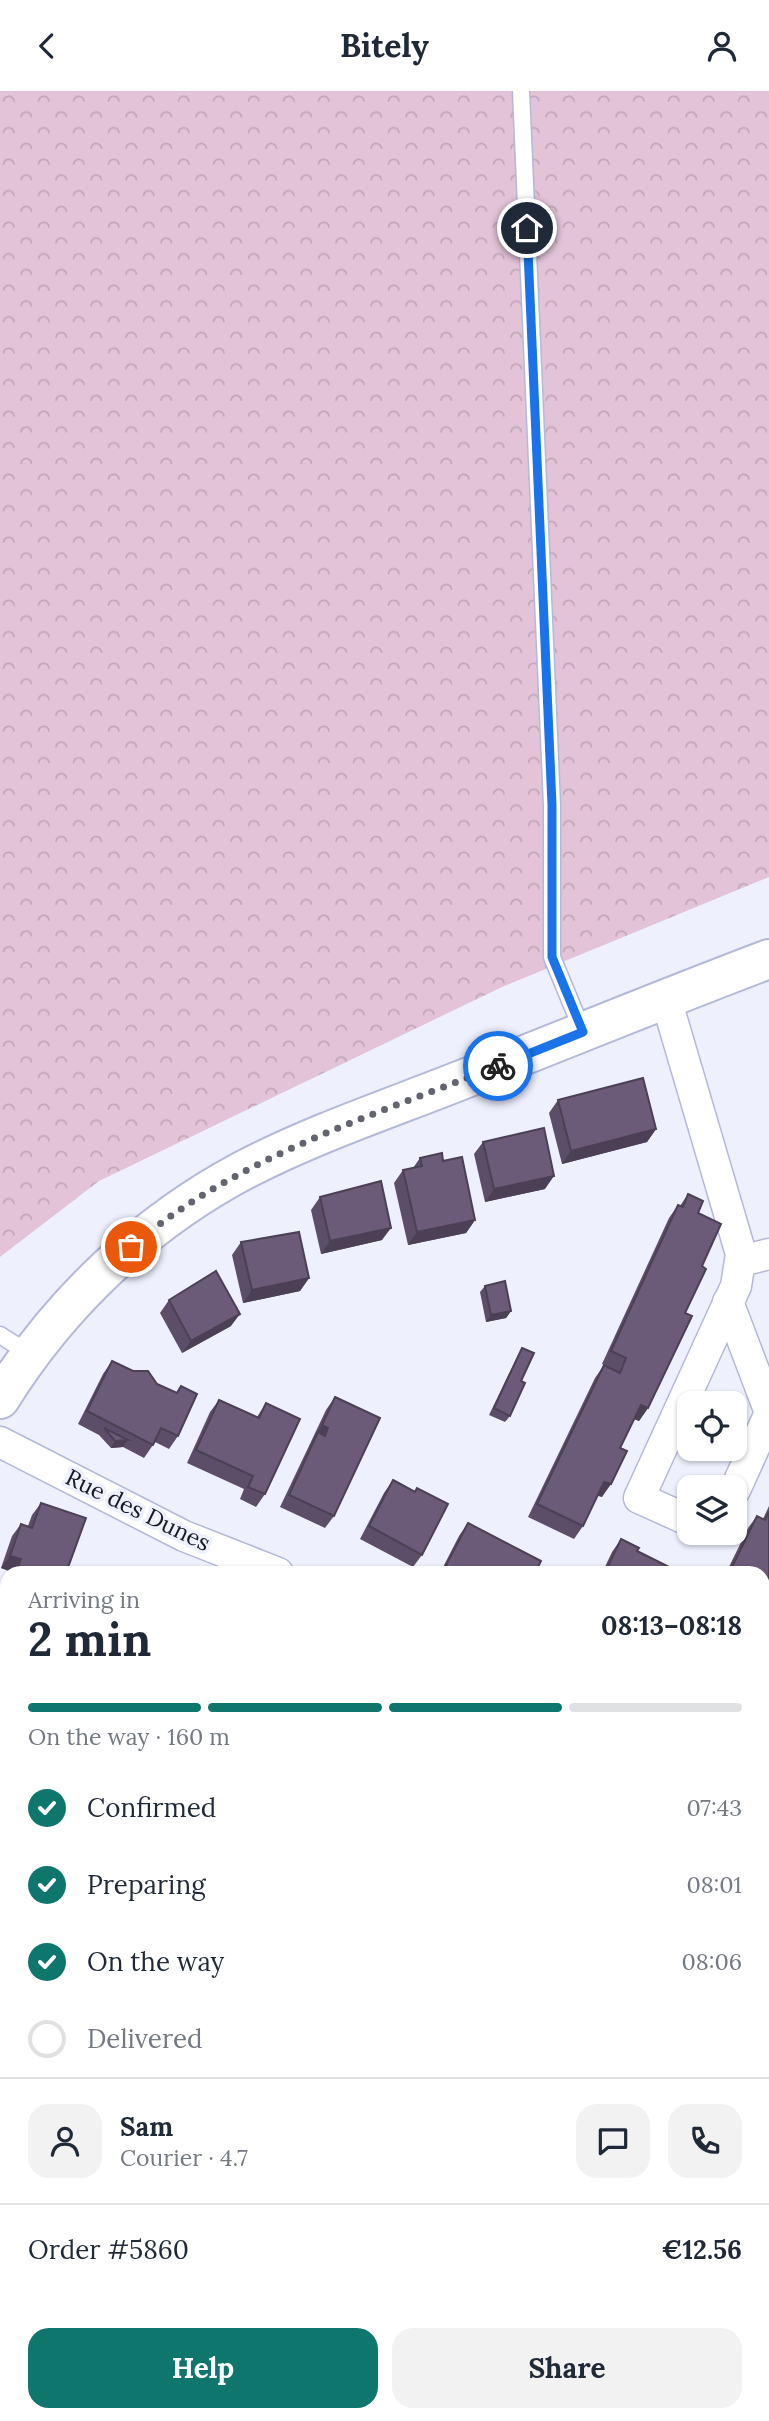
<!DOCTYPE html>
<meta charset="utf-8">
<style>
:root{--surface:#fff;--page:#f2f2f3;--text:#1f2937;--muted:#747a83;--line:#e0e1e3;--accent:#0f766e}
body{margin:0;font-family:Lora,serif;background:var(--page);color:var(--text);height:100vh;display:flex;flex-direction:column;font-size:26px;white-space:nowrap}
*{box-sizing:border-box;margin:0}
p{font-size:23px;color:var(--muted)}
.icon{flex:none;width:38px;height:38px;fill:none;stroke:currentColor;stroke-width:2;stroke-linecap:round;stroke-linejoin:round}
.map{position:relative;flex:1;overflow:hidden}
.panel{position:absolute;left:0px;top:1475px;width:770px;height:856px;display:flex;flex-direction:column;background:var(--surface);border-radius:21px 21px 0 0;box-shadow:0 2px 5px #0004}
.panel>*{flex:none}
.controls{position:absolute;left:677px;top:1300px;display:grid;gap:14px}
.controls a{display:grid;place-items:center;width:70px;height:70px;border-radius:14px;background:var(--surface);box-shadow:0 2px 5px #0004;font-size:35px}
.pin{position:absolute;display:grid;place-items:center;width:60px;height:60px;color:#fff;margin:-30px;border:4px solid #fff;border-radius:50%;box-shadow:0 2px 7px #0007}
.courier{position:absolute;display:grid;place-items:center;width:70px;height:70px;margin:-35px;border:5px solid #1a73e8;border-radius:50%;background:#fff;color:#222;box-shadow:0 2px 9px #0007}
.overview em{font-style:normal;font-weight:700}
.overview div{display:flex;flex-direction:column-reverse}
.overview{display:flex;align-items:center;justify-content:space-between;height:119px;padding:0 28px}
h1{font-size:46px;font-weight:700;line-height:52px}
.bar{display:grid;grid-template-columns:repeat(4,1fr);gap:10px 7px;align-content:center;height:84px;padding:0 28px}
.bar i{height:9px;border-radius:5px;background:var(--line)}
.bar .current{background:var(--accent)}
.bar p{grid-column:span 4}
.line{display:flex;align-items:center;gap:18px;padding:0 28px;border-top:2px solid var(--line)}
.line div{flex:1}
.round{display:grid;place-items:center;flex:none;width:74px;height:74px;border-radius:21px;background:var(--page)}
ol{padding:0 28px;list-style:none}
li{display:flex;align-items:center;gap:21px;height:77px}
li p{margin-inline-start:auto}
li .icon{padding:7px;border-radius:50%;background:var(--accent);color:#fff;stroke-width:4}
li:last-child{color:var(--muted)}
li i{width:38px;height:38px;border:4px solid var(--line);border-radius:50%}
.action{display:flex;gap:14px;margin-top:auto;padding:14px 28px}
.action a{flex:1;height:80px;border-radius:21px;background:var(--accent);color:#fff;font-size:28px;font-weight:700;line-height:80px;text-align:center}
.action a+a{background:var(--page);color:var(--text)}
header{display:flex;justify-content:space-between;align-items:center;height:91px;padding:0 28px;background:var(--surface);font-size:32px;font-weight:700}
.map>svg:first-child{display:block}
.grass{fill:#e2c3d7}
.forest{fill:url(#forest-crowns)}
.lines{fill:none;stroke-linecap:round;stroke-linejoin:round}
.lane-casing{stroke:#b4b9d9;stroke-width:19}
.street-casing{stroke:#b4b9d9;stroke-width:33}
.secondary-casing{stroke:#b4b9d9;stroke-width:42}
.lane{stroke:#fff;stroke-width:16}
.street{stroke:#fff;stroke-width:30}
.secondary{stroke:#fff;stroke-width:38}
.wall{fill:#5c4e68}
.shaded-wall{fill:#4b4055}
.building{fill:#6b5b79;stroke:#4b4055;stroke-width:2}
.done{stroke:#626470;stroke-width:7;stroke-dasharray:0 12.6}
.route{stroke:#1a73e8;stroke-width:9}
.labels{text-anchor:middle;stroke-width:7;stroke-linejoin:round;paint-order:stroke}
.street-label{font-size:23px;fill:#171824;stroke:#eef0fe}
</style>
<header><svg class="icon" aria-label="back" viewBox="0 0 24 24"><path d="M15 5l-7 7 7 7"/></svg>Bitely<svg class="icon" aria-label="person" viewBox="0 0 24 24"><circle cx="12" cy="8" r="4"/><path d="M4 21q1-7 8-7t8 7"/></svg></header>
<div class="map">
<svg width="769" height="2330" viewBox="0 0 769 2330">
<defs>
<pattern id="forest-crowns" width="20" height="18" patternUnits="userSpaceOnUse" patternTransform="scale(1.75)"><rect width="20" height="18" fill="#e2c3d7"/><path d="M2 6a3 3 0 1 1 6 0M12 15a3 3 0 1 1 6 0" fill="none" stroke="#c1a7b8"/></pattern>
</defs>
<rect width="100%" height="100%" fill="#eef0fe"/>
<path class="grass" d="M763,1546L769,1549V1711L763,1725Z"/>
<path class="forest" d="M0,0H769V786L502,896L99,1090L0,1166Z"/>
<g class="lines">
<g class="lane-casing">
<g id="lane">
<path d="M521,0L552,714V866L583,941"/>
<path d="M0,1244L30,1263"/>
</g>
</g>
<g class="street-casing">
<g id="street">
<path d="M666,908L741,1163L736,1195L639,1407L690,1430"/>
<path d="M741,1170L769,1163"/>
<path d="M728,1211L769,1319"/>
<path d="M0,1351L184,1445L278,1482"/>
<path d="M735,1399L769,1324"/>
<path d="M763,1769L769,1755"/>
<path d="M763,2007L769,2010"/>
<path d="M147,2324V2330"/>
<path d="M488,2324L489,2330"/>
</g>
</g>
<g class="secondary-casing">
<path id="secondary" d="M0,1308C59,1213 144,1132 244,1079C315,1042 394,1016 469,986C569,947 668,906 769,868"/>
</g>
<use href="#lane" class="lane"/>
<use href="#street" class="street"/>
<use href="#secondary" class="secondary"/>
</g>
<g class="wall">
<path d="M558,1009L656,1038L647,1051L562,1073L549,1022Z"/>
<path d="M483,1051L545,1098L485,1111L474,1063Z"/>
<path d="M420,1067L475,1129L466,1142L408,1154L394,1092L403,1079L413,1077Z"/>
<path d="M688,1103L698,1122L702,1175L648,1317L639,1330L634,1328L620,1357L602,1406L598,1404L583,1435L574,1448L528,1426L595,1287L604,1274L617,1280L602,1273L669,1127L678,1114L680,1115Z"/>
<path d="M320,1106L382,1149L321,1163L311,1119Z"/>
<path d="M241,1151L309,1187L300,1200L243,1212L232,1164Z"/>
<path d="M485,1195L511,1220L506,1227L486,1231L480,1201Z"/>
<path d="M169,1209L231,1235L182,1262L160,1222Z"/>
<path d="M522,1257L521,1290L510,1325L505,1331L489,1324L518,1264Z"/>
<path d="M112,1270L176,1302L181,1295L178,1345L169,1358L155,1351L144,1367L123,1356L111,1357L99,1344L78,1333L103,1283Z"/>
<path d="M335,1306L334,1425L325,1437L280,1416L326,1319Z"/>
<path d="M219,1309L257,1326L266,1312L265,1403L256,1416L240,1408L244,1398L187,1372L210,1321Z"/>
<path d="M393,1389L422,1464L413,1476L360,1448L384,1402Z"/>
<path d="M41,1412L66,1482H12V1481L1,1477L12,1445L21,1433L28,1435L32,1424Z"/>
<path d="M769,1415V1502L763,1482H726L748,1437L757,1425L763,1428Z"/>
<path d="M468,1432L535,1482H440L459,1445Z"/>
<path d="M621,1448L637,1460L681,1482H602L612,1461Z"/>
<path d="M4,2194L7,2235H0V2199Z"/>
<path d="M47,2324H119L118,2330H48Z"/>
<path d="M192,2324H263L260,2330H191Z"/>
<path d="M359,2324H415L416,2330H356Z"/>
<path d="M701,2324H754L751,2330H699Z"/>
</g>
<g class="shaded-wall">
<path d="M656,1038L647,1051L562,1073L571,1060Z"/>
<path d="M554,1085L545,1098L485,1111L494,1098Z"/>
<path d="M475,1129L466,1142L408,1154L417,1141Z"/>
<path d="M391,1137L382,1149L321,1163L330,1150Z"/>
<path d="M309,1187L300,1200L243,1212L252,1199Z"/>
<path d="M511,1220L506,1227L486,1231L491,1224Z"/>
<path d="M240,1223L231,1235L182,1262L191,1250Z"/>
<path d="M641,1314L648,1317L639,1330L632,1327Z"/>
<path d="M322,1334L328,1337L320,1350L317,1341Z"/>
<path d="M128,1349L123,1356L111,1357L115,1350Z"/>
<path d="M604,1391L611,1393L602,1406L595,1404Z"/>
<path d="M10,1465L21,1468L12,1481L1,1477Z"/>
<path d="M0,1622L7,1624V1639L0,1637Z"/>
<path d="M763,2191L769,2194V2210L763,2208Z"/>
<path d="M7,2222V2235H0V2231Z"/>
<path d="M763,2275L769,2278V2294L763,2292Z"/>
</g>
<g class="building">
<path d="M643,987L656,1038L571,1060L558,1009Z"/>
<path d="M544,1037L554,1085L494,1098L483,1051Z"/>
<path d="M442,1062L443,1070L462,1066L475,1129L417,1141L403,1079L422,1075L420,1067Z"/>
<path d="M381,1090L391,1137L330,1150L320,1106Z"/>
<path d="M688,1103L703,1110L698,1122L721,1133L702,1175L706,1178L685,1222L692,1225L648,1317L641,1314L620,1357L627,1360L611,1393L604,1391L583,1435L537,1413L604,1274L620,1282L626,1267L611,1260L678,1114L683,1116Z"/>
<path d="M299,1141L309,1187L252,1199L241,1151Z"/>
<path d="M216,1180L240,1223L191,1250L169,1209Z"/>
<path d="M505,1190L511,1220L491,1224L485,1195Z"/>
<path d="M522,1257L534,1262L521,1290L525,1292L510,1325L494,1317Z"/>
<path d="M112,1270L133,1280H148L157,1293L177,1302L181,1295L197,1303L178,1345L161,1337L153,1354L87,1320Z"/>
<path d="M335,1306L380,1327L334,1425L289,1404L318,1341L325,1345L328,1337L322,1334Z"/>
<path d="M219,1309L259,1327L266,1312L300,1328L265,1403L248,1396L253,1385L196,1359Z"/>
<path d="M104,1337L128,1349L115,1350Z"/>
<path d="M393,1389L415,1401L417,1397L448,1413L422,1464L369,1435Z"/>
<path d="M41,1412L86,1427L66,1482H16L21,1468L10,1465L21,1433L32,1437Z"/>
<path d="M769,1421V1502L763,1515V1482H729L757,1425L765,1429Z"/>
<path d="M468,1432L541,1470L535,1482H442Z"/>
<path d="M621,1448L639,1457L637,1460L681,1482H605Z"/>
<path d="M0,1533L7,1534V1624L0,1622Z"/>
<path d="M0,1664L7,1666V1690L0,1722Z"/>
<path d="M763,2166L769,2167V2194L763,2191Z"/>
<path d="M4,2194H7V2222L6,2223Z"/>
<path d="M763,2210L769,2212V2278L763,2275Z"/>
<path d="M763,2293L766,2295L763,2303Z"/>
<path d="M57,2324H119L118,2330H58Z"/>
<path d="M201,2324H263V2326H259V2330H197V2328H201Z"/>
<path d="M365,2324H415L416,2330H365Z"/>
<path d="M705,2324H754L751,2330H703Z"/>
</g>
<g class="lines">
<path class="done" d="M131,1156C236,1066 372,1025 498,975"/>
<path class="route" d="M498,975L583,941L552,866V714L527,137"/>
</g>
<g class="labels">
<g class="street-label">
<text transform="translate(138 1419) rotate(26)" y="8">Rue des Dunes</text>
</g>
</g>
</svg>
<div class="controls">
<a><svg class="icon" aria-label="locate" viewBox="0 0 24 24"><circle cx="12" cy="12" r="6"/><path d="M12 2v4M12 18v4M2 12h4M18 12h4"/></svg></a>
<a><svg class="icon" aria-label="layers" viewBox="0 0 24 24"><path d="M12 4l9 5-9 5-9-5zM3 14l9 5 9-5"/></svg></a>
</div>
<div class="pin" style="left:131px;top:1156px;background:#ea580c"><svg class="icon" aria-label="bag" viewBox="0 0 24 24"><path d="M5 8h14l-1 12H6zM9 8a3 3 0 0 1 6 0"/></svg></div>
<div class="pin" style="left:527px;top:137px;background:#1f2937"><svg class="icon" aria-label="home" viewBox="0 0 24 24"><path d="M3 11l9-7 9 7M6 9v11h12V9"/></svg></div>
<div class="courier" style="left:498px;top:975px"><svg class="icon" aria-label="bike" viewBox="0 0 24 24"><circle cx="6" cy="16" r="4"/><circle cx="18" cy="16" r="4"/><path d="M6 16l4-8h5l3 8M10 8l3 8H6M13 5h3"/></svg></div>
<section class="panel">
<div class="overview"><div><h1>2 min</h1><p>Arriving in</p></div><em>08:13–08:18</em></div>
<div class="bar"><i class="current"></i><i class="current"></i><i class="current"></i><i></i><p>On the way · 160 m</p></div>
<ol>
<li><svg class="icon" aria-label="check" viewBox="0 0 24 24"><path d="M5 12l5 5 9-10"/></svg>Confirmed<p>07:43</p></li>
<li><svg class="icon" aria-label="check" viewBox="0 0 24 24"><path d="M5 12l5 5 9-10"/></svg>Preparing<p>08:01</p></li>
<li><svg class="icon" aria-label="check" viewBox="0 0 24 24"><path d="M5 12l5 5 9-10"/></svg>On the way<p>08:06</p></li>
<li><i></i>Delivered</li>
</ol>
<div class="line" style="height:126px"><a class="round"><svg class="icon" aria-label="person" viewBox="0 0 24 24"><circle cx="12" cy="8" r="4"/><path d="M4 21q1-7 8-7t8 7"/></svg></a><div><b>Sam</b><p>Courier · 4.7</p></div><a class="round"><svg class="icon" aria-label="chat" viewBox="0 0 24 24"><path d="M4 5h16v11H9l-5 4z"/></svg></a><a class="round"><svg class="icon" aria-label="phone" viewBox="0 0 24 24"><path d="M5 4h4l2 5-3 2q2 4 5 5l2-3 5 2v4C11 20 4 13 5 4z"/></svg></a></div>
<div class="line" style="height:91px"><div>Order #5860</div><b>€12.56</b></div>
<div class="action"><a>Help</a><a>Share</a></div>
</section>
</div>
